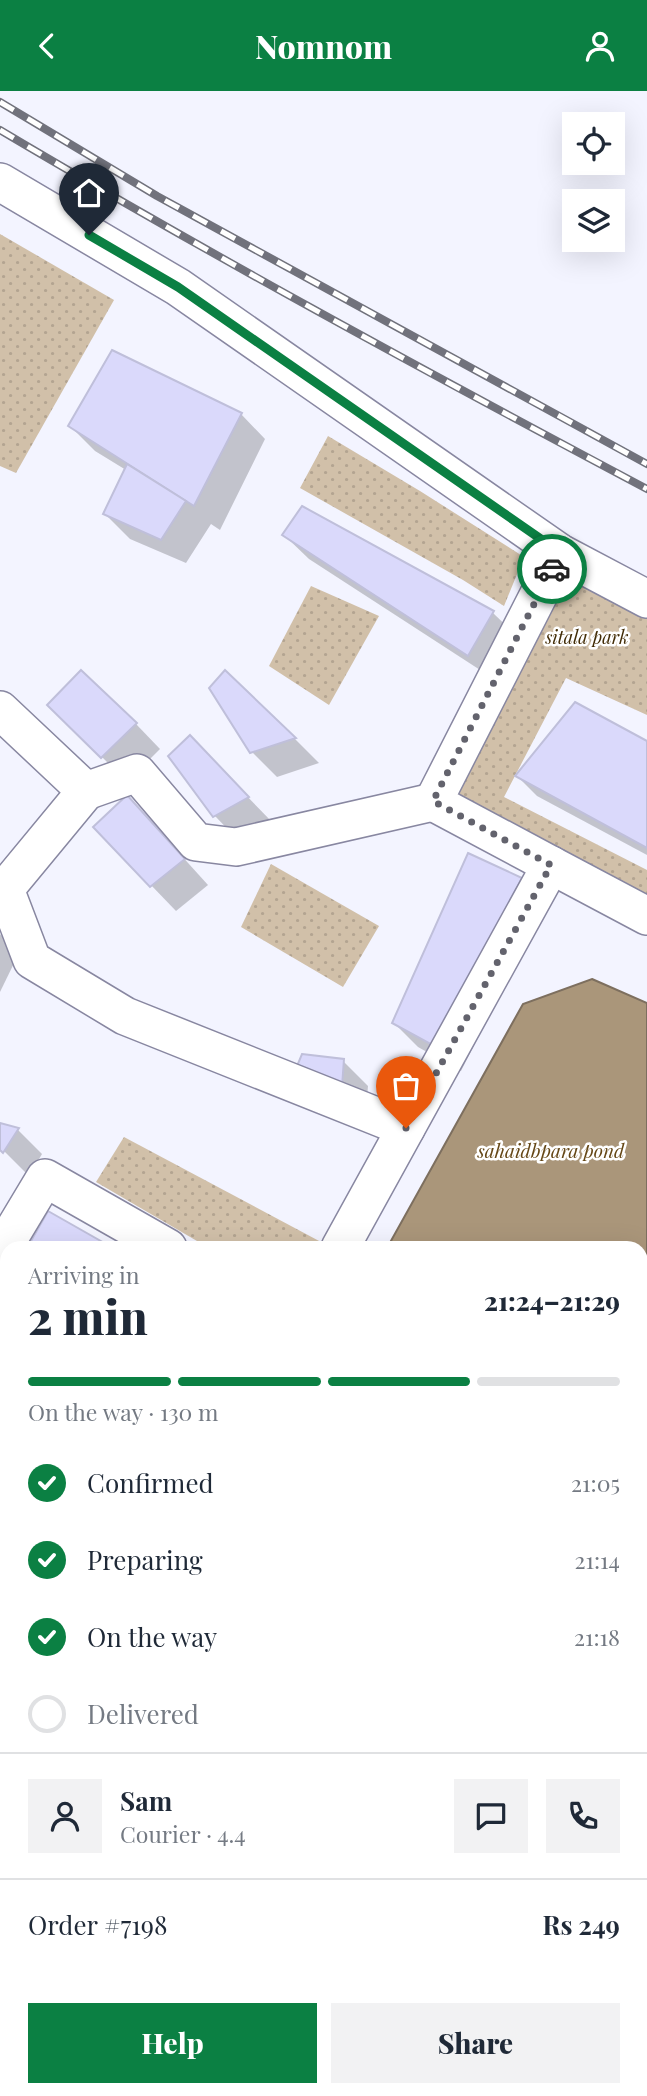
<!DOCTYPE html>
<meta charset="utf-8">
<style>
:root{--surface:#fff;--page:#f2f2f3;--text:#1f2937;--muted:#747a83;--line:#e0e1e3;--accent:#0b8043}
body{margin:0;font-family:"Playfair Display",serif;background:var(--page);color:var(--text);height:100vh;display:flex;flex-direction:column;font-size:26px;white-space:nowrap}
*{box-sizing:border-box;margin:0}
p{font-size:23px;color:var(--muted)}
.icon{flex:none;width:38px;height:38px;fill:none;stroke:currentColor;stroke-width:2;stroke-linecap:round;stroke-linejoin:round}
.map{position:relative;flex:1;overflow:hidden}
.drawer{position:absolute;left:0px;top:1150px;width:648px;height:856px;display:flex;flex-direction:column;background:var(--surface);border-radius:21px 21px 0 0;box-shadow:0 7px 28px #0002}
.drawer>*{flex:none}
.fabs{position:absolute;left:562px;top:21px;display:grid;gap:14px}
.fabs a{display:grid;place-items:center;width:63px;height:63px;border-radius:0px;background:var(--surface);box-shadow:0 7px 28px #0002;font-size:35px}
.pin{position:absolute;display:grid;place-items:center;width:60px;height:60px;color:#fff;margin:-72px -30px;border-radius:50% 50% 50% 0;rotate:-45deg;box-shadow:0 0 7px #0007}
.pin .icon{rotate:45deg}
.courier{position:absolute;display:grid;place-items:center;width:70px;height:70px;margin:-35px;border:5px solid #0b8043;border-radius:50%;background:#fff;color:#222;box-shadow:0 2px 9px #0007}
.summary em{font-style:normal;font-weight:800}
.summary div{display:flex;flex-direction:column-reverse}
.summary{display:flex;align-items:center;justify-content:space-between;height:119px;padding:0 28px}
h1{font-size:46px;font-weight:800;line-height:52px}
.bar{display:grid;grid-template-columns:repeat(4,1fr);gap:10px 7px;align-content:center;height:84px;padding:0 28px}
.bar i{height:9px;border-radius:5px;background:var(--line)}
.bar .current{background:var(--accent)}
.bar p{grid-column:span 4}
.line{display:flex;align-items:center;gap:18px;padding:0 28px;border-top:2px solid var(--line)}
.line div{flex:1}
.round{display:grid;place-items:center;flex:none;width:74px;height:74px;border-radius:0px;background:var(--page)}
ol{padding:0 28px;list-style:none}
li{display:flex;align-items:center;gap:21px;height:77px}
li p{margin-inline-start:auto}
li .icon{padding:7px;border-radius:50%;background:var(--accent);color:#fff;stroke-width:4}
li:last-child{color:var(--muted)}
li i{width:38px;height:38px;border:4px solid var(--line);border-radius:50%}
.primary-button{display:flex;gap:14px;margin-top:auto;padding:14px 28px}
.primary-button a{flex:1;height:80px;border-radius:0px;background:var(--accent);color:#fff;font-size:28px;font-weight:800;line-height:80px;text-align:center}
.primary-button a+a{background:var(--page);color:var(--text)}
header{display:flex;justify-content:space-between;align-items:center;height:91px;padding:0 28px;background:var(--accent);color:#fff;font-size:32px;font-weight:800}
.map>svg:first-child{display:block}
.grass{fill:url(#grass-dots)}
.water{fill:#aa967a;stroke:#7d6f5f;stroke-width:2}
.shadow{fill:#0003}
.building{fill:#dad9fb;stroke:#bfbfda;stroke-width:2}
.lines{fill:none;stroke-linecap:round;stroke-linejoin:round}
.street-casing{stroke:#8887a1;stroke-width:40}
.street{stroke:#fff;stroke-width:37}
.rail-casing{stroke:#71727c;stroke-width:8}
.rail{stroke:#fff;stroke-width:5;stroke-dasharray:16;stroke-linecap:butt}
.done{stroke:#63636d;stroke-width:7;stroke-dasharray:0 12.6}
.route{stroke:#0b8043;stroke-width:9}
.labels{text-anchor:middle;stroke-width:5;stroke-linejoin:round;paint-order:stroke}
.park-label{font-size:18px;font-style:italic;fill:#422c06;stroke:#fff}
.water-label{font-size:19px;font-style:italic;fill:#654716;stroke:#fff}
</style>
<header><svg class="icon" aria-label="back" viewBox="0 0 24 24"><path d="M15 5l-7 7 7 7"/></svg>Nomnom<svg class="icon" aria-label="person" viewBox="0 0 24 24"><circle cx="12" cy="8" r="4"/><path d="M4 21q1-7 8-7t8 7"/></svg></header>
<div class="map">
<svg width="647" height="2005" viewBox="0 0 647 2005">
<defs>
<pattern id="grass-dots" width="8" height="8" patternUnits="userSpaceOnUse" patternTransform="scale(1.75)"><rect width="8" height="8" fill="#d1c0a9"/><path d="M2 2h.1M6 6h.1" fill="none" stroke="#b3a491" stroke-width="1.8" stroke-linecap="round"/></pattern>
</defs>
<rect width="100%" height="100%" fill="#f3f4ff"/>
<g class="grass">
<path d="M0,143L114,209L16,382L0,375Z"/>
<path d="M328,345L420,400L524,466L504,515L463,489L300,397Z"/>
<path d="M564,483L647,528V624L566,587L504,706L647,779V804L453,705Z"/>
<path d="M311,495L379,525L329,614L269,575Z"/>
<path d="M271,773L379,835L343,896L241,836Z"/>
<path d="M124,1046L321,1151L320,1157H209L96,1091Z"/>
</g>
<path class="water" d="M592,888L647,912V1404L640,1400V1157H387L523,913Z"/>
<g class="shadow">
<path d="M241,323L265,348L220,439L211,433L186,472L130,448L105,423L126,379L95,360L70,335Z"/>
<path d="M284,444L493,522L518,546L494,588L309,468Z"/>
<path d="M226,582L295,648L319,672L277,686L252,661Z"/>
<path d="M50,614L136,633L160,658L127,691Z"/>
<path d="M647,652V764L537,705L517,685Z"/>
<path d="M171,665L214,671L272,731L239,750L215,725Z"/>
<path d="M151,731L208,794L176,820L95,736Z"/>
<path d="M469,764L521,789L546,813L461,980L418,956L394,932Z"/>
<path d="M0,843L19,862L0,901Z"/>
<path d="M343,970L368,995L366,1019L318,1011Z"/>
<path d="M0,1034L18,1039L42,1063L29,1085L0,1056Z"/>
<path d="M640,1818L647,1824V1880L640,1889Z"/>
<path d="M640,1980L647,1987L645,2005H571L565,1998H640Z"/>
</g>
<g class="building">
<path d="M112,259L242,322L194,415L68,335Z"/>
<path d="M127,373L186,410L161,449L103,423Z"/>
<path d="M302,415L494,520L468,565L282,444Z"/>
<path d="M81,579L137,632L101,667L47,614Z"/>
<path d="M225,579L296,647L250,662L209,597Z"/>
<path d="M575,611L647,650V757L515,685Z"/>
<path d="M190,644L249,706L213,726L168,665Z"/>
<path d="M127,704L185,768L150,796L93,736Z"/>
<path d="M468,762L522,787L436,956L392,932Z"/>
<path d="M302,963L344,968L342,996L292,987Z"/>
<path d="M0,1032L19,1037L3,1062L0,1059Z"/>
<path d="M48,1120L113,1157H27Z"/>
<path d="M640,1815L647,1821V1833L640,1842Z"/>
<path d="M563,1998H613L607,2005H569Z"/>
</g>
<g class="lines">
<g class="street-casing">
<g id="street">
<path d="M0,91L178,196L560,462L647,508"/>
<path d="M0,619L86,700L137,682L196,751L236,756L433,711"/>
<path d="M86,700L5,798L32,869L125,925L406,1037"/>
<path d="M551,774L647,825"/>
<path d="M340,1157L551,774L433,711L560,462"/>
<path d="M0,1162L45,1087L168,1157"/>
<path d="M0,1200L7,1204"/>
<path d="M640,1424L647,1427"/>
<path d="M0,1545L7,1543"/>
<path d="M640,1676L647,1680"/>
<path d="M640,1794L647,1798"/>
</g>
</g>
<use href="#street" class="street"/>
<g class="rail-casing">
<g id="rail">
<path d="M0,11L157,105L647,373"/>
<path d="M0,39C212,165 429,282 647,398"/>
</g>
</g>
<use href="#rail" class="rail"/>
</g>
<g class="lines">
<path class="done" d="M406,1037L551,774L433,710L552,478"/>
<path class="route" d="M89,144L178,196L561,462L552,478"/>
</g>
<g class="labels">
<g class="park-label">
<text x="587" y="553">sitala park</text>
</g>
<g class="water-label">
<text x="551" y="1067">sahaidbpara pond</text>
</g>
</g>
</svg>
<div class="fabs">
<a><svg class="icon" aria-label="locate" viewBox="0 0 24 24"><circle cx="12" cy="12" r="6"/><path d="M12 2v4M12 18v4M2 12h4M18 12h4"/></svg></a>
<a><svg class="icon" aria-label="layers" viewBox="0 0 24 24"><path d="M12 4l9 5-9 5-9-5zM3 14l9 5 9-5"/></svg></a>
</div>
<div class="pin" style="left:406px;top:1037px;background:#ea580c"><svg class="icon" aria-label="bag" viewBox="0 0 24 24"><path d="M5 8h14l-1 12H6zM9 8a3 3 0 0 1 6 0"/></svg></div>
<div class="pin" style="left:89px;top:144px;background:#1f2937"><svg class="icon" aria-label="home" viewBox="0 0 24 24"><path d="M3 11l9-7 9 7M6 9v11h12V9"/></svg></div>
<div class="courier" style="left:552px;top:478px"><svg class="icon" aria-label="car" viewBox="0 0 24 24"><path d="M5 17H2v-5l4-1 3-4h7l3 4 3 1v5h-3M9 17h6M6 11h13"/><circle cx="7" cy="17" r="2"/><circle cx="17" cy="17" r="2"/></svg></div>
<section class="drawer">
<div class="summary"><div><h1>2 min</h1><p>Arriving in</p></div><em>21:24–21:29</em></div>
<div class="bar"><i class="current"></i><i class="current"></i><i class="current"></i><i></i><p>On the way · 130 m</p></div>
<ol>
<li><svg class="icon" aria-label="check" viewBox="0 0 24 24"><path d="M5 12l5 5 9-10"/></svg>Confirmed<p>21:05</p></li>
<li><svg class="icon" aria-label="check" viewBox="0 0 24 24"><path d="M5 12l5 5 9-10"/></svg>Preparing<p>21:14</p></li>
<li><svg class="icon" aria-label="check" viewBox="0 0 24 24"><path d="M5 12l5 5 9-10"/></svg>On the way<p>21:18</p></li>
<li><i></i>Delivered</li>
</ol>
<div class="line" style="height:126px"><a class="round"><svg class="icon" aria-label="person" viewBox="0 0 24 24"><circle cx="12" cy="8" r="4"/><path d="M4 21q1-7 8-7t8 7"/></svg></a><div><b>Sam</b><p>Courier · 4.4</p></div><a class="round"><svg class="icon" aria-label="chat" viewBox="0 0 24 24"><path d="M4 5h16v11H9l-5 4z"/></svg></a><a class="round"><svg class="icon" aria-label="phone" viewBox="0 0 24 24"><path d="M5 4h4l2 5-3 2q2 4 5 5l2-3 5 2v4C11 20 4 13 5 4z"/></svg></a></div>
<div class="line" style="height:91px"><div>Order #7198</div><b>Rs 249</b></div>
<div class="primary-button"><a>Help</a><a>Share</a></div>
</section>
</div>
